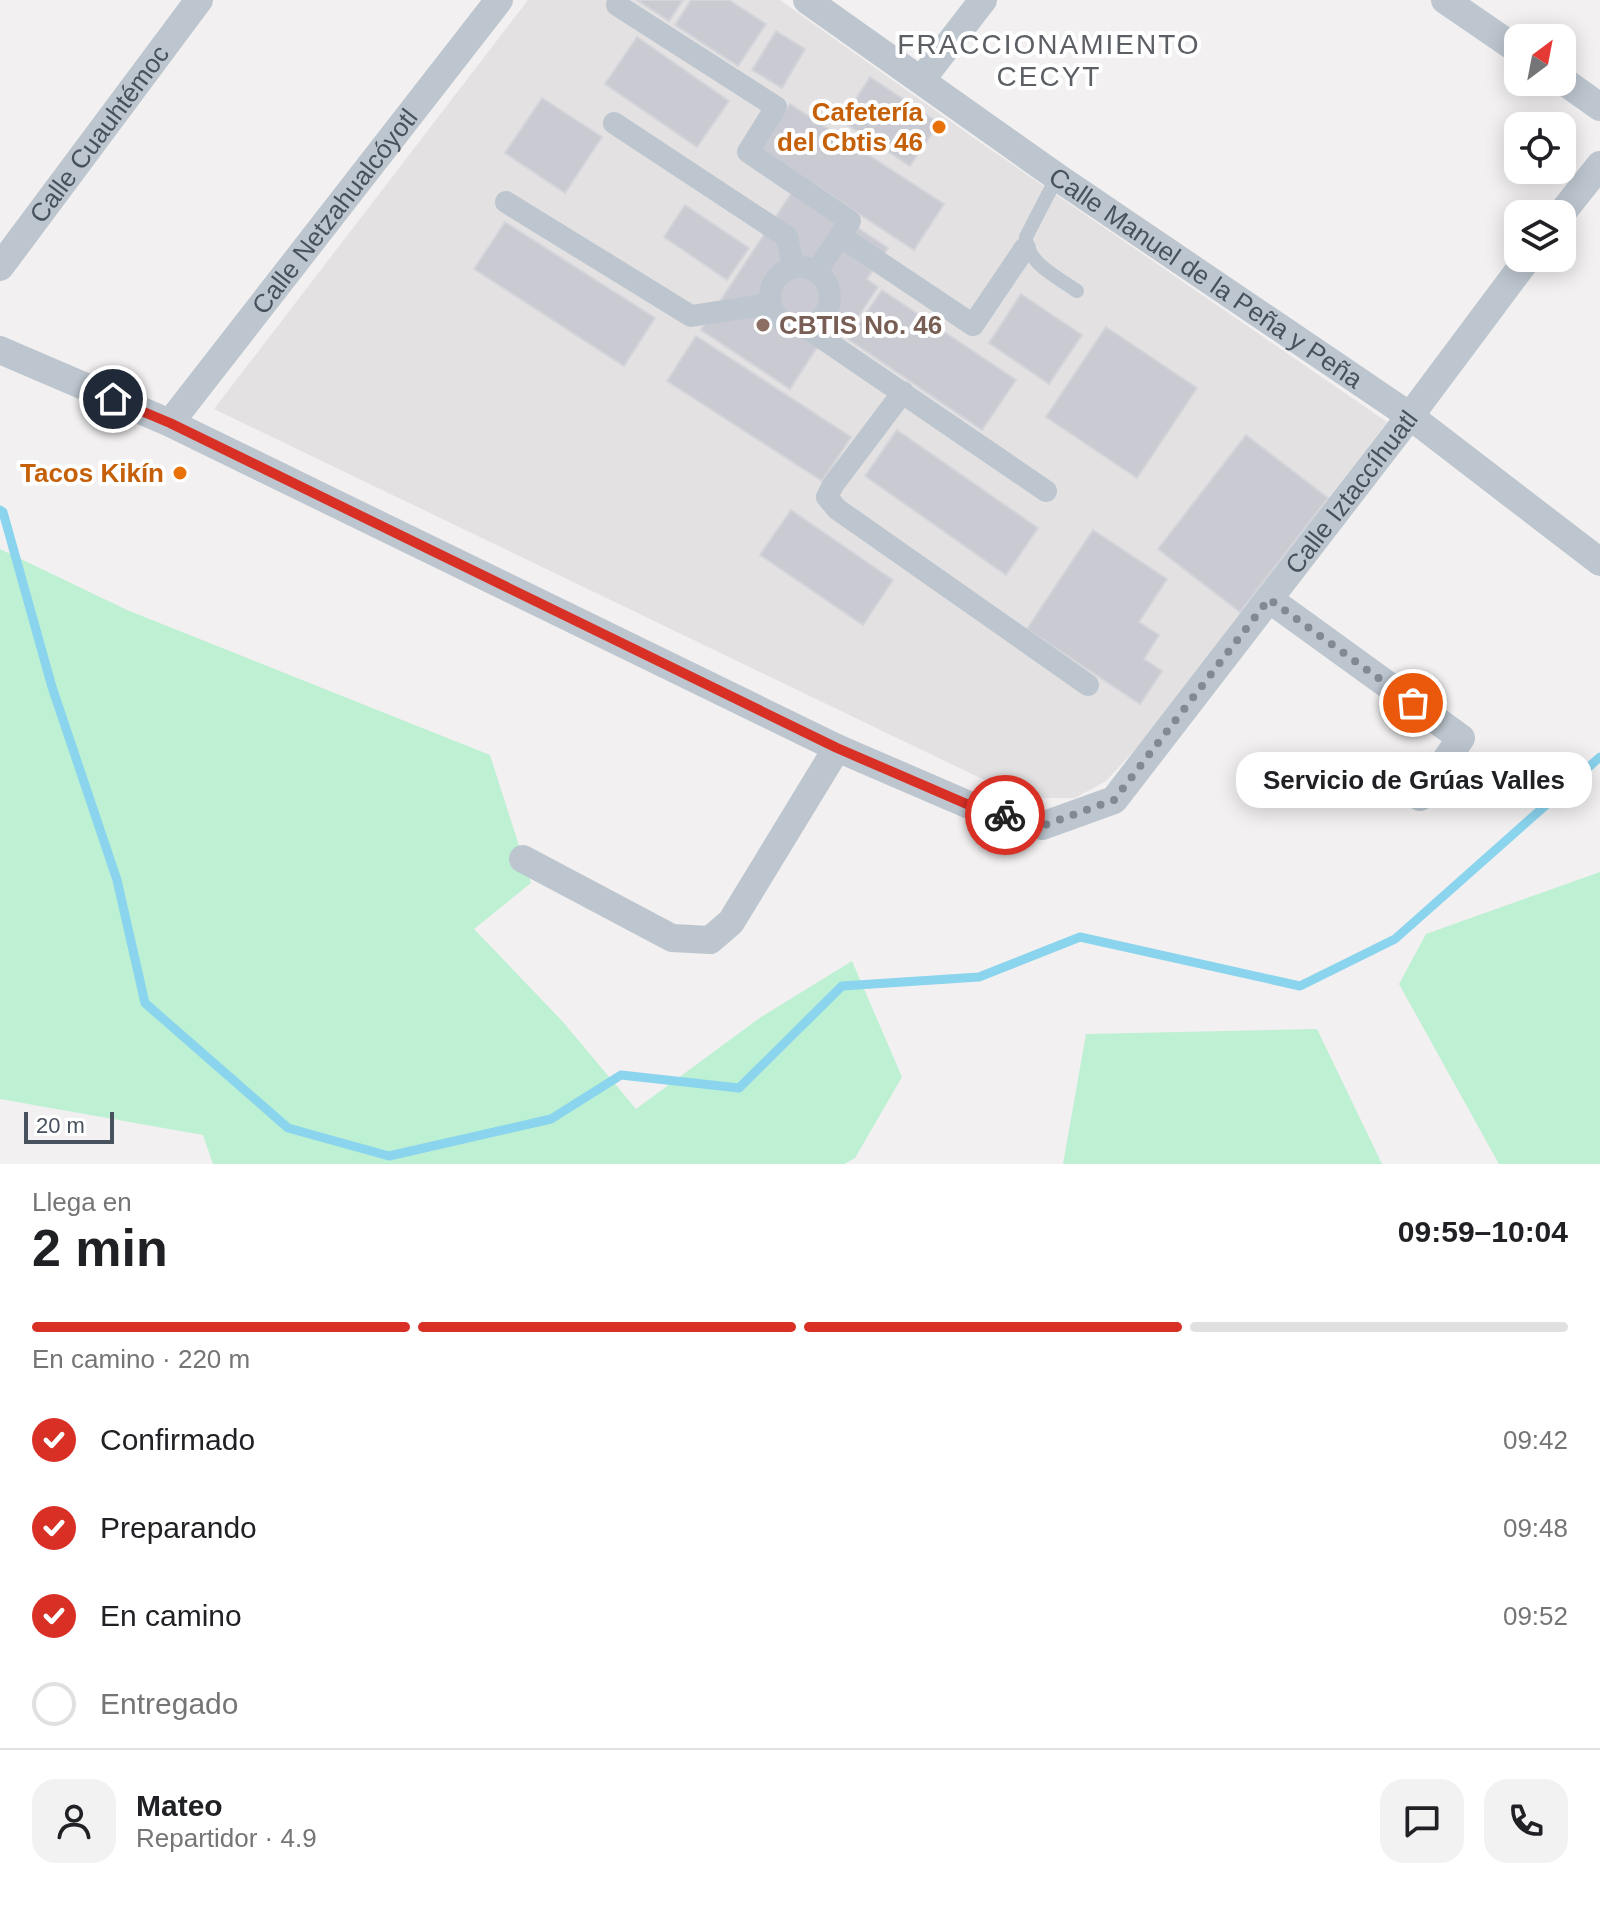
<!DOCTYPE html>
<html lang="es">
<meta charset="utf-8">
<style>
:root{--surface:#fff;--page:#f2f2f2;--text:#202124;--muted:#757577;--line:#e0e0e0;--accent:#d93025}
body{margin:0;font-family:Helvetica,sans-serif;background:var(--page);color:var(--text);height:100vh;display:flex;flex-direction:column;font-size:30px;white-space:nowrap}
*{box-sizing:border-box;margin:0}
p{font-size:26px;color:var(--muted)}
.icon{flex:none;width:44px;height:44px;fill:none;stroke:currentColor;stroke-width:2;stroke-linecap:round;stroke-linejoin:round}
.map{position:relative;height:1164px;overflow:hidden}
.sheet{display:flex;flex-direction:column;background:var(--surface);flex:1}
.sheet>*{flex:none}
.needle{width:52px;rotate:32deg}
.buttons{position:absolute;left:1504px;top:24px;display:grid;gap:16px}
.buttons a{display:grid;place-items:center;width:72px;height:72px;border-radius:16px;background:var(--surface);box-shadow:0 4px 20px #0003;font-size:40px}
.scale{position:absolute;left:24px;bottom:20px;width:90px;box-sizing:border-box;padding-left:8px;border:4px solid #47525e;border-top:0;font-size:22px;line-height:28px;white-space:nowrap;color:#47525e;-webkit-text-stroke:6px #fff;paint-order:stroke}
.pin{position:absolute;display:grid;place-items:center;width:68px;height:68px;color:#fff;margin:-34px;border:4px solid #fff;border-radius:50%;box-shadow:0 2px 8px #0007}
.courier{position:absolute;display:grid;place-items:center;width:80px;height:80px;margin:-40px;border:6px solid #d93025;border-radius:50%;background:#fff;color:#222;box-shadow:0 2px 10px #0007}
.bubble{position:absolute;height:56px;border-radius:24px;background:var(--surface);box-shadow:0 4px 20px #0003;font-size:26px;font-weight:600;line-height:56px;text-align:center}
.head em{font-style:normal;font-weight:600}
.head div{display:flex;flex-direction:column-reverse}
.head{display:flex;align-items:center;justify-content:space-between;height:136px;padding:0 32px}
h1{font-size:52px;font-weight:600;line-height:60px}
.bar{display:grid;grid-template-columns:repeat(4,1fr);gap:12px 8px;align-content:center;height:96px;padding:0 32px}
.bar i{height:10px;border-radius:6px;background:var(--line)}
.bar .selected{background:var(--accent)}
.bar p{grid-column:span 4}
.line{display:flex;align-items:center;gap:20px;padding:0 32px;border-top:2px solid var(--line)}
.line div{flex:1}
.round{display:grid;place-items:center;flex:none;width:84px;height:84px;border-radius:24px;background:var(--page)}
ol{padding:0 32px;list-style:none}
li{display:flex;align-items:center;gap:24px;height:88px}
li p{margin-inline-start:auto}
li .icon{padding:8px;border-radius:50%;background:var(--accent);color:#fff;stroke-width:4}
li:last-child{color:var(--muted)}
li i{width:44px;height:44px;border:4px solid var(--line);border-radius:50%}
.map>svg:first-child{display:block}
.education{fill:#e3e1e2}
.green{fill:#bef0d4}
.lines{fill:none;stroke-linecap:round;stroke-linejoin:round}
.stream{stroke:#8ad4ee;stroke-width:9}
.building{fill:#cacbd2;stroke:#d4d5db;stroke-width:2}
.service{stroke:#bdc6cf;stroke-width:14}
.pedestrian{stroke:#bdc6cf;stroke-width:22}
.minor{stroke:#bdc6cf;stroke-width:28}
.done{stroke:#838991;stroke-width:8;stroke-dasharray:0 14.4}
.route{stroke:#d93025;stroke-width:10}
.food-dot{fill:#e8710a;stroke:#fff;stroke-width:3}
.education-dot{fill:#8d6e63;stroke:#fff;stroke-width:3}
.labels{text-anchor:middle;stroke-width:8;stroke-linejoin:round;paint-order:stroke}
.food-label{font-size:26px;font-weight:bold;fill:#c56008;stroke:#fff;text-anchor:end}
.street-label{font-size:26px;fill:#47525e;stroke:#fff}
.education-label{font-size:26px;font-weight:bold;fill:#785e54;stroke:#fff;text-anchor:start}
.neighbourhood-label{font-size:28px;letter-spacing:2px;fill:#5c6065;stroke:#fff}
</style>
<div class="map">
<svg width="1600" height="1164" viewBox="0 0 1600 1164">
<rect width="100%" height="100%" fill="#f2f0f0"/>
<path class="education" d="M528,0H780L974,138L1387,422L1143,741L1106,781L1075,798H1037L1003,789L214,409Z"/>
<g class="green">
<path d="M0,549L127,610L490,755L531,883L474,929L563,1022L636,1109L761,1017L852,961L902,1077L855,1158L844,1164H213L203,1135L0,1099Z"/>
<path d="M1600,872V1164H1499L1399,984L1426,934Z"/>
<path d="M1317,1029L1382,1164H1063L1086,1034Z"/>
</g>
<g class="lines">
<path class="stream" d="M0,510L3,512L52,687L117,880L145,1003L288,1128L389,1156L551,1119L621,1075L739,1088L842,986L979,977L1080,937L1300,986L1395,939L1600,757"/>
</g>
<g class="building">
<path d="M637,0H683L669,21Z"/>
<path d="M691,0H729L766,24L738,66L675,25Z"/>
<path d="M776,31L805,49L782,88L752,70Z"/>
<path d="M637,37L729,101L697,147L605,84Z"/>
<path d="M870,77L939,123L910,166L842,121Z"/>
<path d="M542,98L602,137L565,193L505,153Z"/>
<path d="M790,104L944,204L914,250L760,149Z"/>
<path d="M796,186L888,248L867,279L878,287L846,335L831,326L790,389L701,330Z"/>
<path d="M685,205L749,248L727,280L664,237Z"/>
<path d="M505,222L655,318L624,366L474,269Z"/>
<path d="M882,290L1016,380L982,430L848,339Z"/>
<path d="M1021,294L1082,335L1049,384L989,343Z"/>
<path d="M1106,327L1197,388L1137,478L1046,417Z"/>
<path d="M696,336L851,437L822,481L667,381Z"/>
<path d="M897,430L1038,528L1006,575L865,476Z"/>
<path d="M1246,435L1328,498L1240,612L1158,549Z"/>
<path d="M791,510L893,580L863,625L760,555Z"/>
<path d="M1093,530L1167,579L1139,622L1159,635L1144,659L1162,671L1140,704L1027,629Z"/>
</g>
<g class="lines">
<path class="service" d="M1057,177L1026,237C1025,262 1059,278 1077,291"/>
<g class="pedestrian">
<path d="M617,5L776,107L748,152L850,221L817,271"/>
<path d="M614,123L787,237L793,266"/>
<path d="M506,202L691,316L769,304"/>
<path d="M840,236L973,325L1025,248"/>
<circle cx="800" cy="297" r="30"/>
<path d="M807,328L1046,491"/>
<path d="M903,392L833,485L827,497L837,509L1088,685"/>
</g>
<g class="minor">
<path id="s1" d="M807,0L1057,177L1410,416L1600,562"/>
<path d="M1445,0L1518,50"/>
<path d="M922,79L983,0"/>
<path d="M1562,80L1600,107"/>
<path d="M1561,214L1600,165"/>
<path id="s2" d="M0,267L199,0"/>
<path id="s3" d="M0,350L170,423L837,748L969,805L1042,826L1114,800L1410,416L1528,258"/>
<path id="s4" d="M170,423L499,0"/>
<path d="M1269,599L1461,738L1420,797"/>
<path d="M523,859L672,938L710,940L731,922L837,748"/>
</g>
</g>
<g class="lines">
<path class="done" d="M1005,815L1042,826L1114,800L1269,599L1413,703"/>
<path class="route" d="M113,399L170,423L837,748L969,805L1005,815"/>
</g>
<g class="food-dot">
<circle cx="939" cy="127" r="8"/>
<circle cx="180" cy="473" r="8"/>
</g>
<circle class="education-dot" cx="763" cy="325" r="8"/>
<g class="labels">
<g class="food-label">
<text x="923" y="121">Cafetería<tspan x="923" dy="30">del Cbtis 46</tspan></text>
<text x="164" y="482">Tacos Kikín</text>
</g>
<g class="street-label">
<text dy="9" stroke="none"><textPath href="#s2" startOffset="166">Calle Cuauhtémoc</textPath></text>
<text dy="9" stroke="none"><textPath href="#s4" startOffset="268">Calle Netzahualcóyotl</textPath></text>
<text dy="9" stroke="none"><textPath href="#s1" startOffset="486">Calle Manuel de la Peña y Peña</textPath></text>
<text dy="9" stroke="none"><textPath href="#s3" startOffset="1612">Calle Iztaccíhuatl</textPath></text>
</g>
<g class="education-label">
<text x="779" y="334">CBTIS No. 46</text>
</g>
<g class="neighbourhood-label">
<text x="1049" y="54">FRACCIONAMIENTO<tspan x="1049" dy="32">CECYT</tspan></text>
</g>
</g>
</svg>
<div class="buttons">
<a><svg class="needle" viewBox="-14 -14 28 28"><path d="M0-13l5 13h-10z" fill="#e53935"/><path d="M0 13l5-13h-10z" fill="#757577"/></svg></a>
<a><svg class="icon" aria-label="locate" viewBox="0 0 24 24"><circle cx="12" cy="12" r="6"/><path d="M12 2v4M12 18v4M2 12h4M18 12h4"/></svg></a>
<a><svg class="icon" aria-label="layers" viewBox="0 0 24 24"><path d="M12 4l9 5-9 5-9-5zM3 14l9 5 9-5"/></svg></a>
</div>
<div class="scale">20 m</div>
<div class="pin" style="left:1413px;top:703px;background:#ea580c"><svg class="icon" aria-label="bag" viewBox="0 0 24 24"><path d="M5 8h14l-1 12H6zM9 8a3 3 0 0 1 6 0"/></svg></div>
<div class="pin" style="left:113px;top:399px;background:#1f2937"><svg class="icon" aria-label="home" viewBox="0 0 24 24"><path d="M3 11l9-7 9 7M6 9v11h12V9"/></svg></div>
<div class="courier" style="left:1005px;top:815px"><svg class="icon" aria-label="bike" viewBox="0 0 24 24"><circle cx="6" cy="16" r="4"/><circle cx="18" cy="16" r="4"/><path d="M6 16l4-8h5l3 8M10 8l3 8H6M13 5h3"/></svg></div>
<div class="bubble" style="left:1236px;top:752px;width:356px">Servicio de Grúas Valles</div>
</div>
<section class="sheet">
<div class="head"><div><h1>2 min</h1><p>Llega en</p></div><em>09:59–10:04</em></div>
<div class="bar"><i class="selected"></i><i class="selected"></i><i class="selected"></i><i></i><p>En camino · 220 m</p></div>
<ol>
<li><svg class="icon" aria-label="check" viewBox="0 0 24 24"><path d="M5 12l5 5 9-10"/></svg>Confirmado<p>09:42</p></li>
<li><svg class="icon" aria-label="check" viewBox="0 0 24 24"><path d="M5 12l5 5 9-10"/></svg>Preparando<p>09:48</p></li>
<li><svg class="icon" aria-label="check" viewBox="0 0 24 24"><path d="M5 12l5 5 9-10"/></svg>En camino<p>09:52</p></li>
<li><i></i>Entregado</li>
</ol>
<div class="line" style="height:144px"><a class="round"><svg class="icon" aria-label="person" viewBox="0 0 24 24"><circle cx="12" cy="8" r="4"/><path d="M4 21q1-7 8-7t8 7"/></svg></a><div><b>Mateo</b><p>Repartidor · 4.9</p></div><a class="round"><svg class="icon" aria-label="chat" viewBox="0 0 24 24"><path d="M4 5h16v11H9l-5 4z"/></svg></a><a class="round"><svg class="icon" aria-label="phone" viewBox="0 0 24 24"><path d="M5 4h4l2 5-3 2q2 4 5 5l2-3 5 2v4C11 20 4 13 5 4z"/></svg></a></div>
</section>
